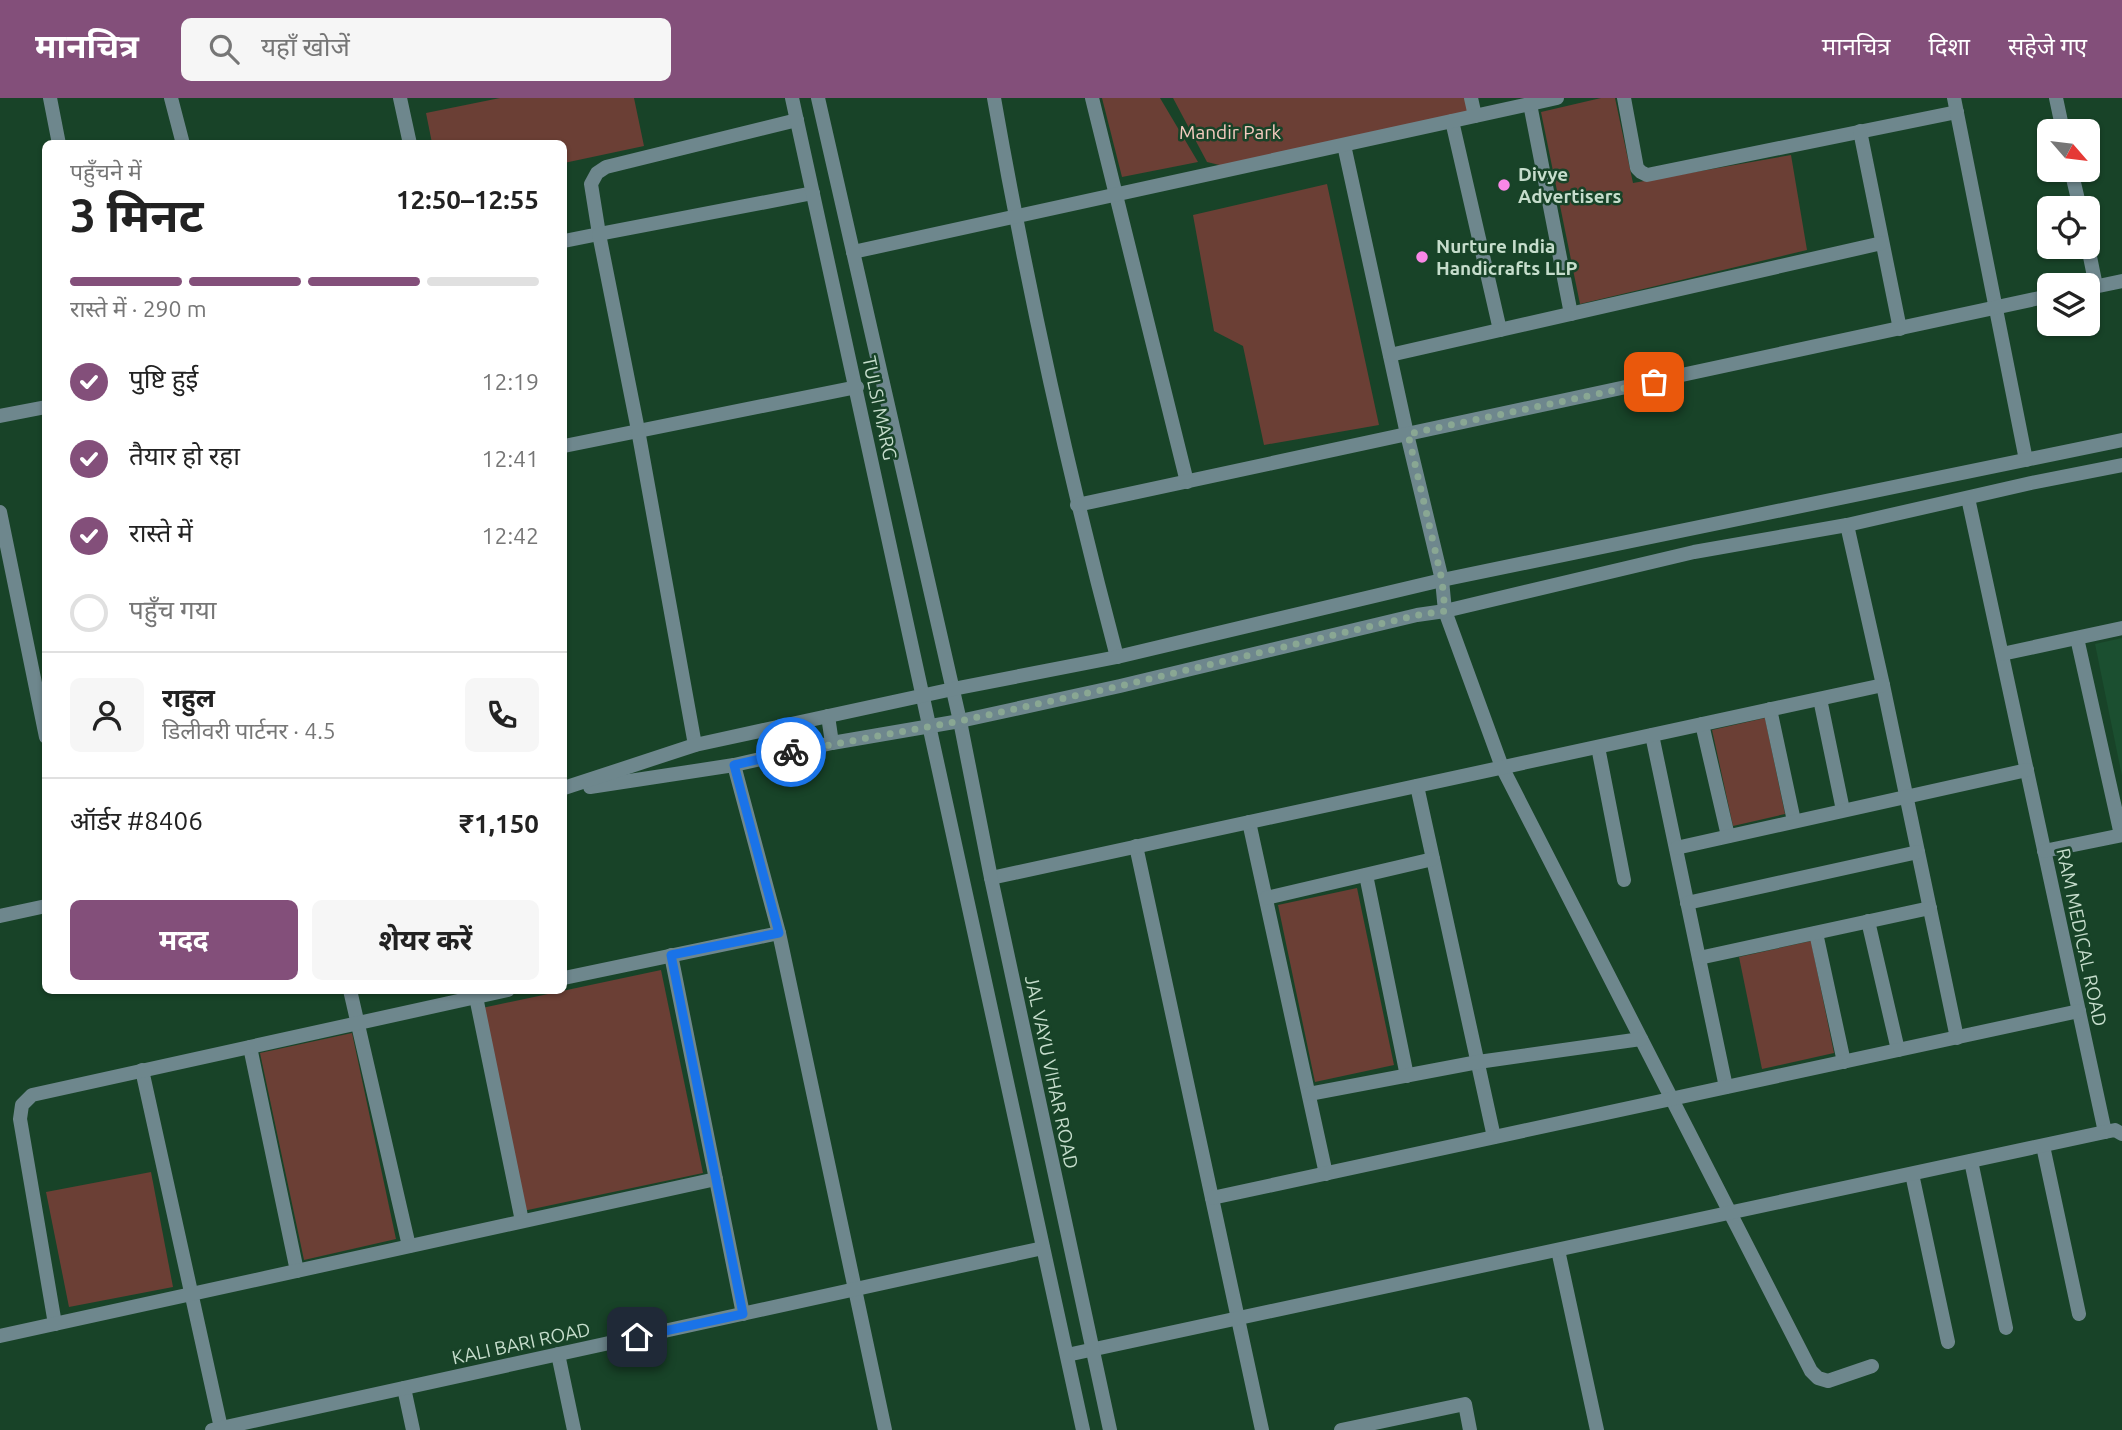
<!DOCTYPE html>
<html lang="hi">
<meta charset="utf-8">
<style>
:root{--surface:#fff;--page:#f6f6f6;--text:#222;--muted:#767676;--line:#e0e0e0;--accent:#834f7a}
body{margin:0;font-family:Ubuntu,"Noto Sans Devanagari",sans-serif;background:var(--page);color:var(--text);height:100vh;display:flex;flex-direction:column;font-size:26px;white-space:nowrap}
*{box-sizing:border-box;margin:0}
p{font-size:23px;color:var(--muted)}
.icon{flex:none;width:38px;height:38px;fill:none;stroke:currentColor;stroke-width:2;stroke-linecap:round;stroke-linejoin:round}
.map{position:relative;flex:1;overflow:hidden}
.details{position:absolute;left:42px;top:42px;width:525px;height:854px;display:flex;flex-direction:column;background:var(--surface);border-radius:10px;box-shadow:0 2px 5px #0004}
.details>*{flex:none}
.needle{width:46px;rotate:118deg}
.buttons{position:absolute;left:2037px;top:21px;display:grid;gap:14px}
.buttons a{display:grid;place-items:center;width:63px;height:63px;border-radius:10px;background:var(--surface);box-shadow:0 2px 5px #0004;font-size:35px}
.pin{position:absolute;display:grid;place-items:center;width:60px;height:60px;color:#fff;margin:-30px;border-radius:14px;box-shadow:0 4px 10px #0006}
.courier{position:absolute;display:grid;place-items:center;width:70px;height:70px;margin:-35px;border:5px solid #1a73e8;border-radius:50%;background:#fff;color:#222;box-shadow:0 2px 9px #0007}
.headline em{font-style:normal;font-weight:700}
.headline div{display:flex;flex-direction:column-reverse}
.headline{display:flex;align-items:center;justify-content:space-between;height:119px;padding:0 28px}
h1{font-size:46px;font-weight:700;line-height:52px}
.bar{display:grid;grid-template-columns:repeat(4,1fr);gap:10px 7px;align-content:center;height:84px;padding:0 28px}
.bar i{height:9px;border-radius:5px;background:var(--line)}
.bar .on{background:var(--accent)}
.bar p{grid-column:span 4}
.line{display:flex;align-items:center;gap:18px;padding:0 28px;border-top:2px solid var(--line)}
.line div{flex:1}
.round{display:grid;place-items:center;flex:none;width:74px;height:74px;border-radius:10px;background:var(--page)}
ol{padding:0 28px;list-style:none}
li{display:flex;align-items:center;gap:21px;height:77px}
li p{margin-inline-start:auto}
li .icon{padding:7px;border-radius:50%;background:var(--accent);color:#fff;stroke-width:4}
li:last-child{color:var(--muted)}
li i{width:38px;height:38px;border:4px solid var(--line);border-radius:50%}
.primary-button{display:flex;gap:14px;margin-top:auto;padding:14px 28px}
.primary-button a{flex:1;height:80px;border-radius:10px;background:var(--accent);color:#fff;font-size:28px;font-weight:700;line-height:80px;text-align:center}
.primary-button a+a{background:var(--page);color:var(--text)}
header{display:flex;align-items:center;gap:42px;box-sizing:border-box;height:98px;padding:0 35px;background:var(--accent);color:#fff}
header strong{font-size:33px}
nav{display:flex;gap:38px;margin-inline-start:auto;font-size:24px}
.search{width:490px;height:63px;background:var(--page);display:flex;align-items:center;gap:18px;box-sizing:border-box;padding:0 24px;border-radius:10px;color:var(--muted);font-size:26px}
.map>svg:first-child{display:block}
.built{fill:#1b4f30}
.green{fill:#6b3f35}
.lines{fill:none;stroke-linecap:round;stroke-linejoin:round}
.minor{stroke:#6e878d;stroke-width:14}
.tertiary{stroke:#6e878d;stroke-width:14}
.done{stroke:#89a793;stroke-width:7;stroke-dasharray:0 12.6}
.route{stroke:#1a73e8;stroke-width:9}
.poi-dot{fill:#fa87e6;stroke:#184328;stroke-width:2.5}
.labels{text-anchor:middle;stroke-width:5;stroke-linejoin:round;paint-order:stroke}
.park-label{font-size:19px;fill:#f6cbc0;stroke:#184328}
.poi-label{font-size:19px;font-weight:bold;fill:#c6ddcc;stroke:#184328;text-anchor:start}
.street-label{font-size:19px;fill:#c6ddcc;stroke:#184328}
</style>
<header>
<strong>मानचित्र</strong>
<div class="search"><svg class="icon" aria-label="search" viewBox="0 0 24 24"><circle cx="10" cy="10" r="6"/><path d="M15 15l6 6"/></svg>यहाँ खोजें</div>
<nav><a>मानचित्र</a><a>दिशा</a><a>सहेजे गए</a></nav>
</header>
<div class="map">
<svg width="2122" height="1332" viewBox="0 0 2122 1332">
<rect width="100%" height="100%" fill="#184328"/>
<path class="built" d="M2122,540V678L2095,546Z"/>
<g class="green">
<path d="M500,0H634L644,48L564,65V46L432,45L426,15Z"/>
<path d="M1102,0H1160L1198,64L1122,79Z"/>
<path d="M1173,0H1471L1475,18L1232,70L1207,64Z"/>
<path d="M1601,0H1615L1633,85L1791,57L1807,152L1580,206L1541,14Z"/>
<path d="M1327,86L1379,327L1264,347L1243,248L1214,233L1193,117Z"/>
<path d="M1765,620L1785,716L1733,728L1712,632Z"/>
<path d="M1357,790L1394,967L1315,984L1278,807Z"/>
<path d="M1811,843L1834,955L1762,971L1739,859Z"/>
<path d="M661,872L703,1075L523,1113L482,910Z"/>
<path d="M352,935L396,1141L304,1162L260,955Z"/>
<path d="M151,1074L173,1189L69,1209L46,1094Z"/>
</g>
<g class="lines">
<g class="minor">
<path d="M50,0L59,46"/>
<path d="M171,0L183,46"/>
<path d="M400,0L410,46"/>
<path d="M994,0C1027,188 1068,374 1117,559"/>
<path d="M1092,0L1187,384"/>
<path d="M1471,0L1475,18"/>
<path d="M1624,0L1637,70L1641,74L1647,77L1957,14"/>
<path d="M1954,0L2026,362"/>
<path d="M2056,0L2063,33"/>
<path d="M1530,6L1571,216"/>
<path d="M1452,23L1500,232"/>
<path d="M1860,33L1900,231"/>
<path d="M1344,47L1407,336L1442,482L1445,513L1502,669L1811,1273L1818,1280L1828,1283L1872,1268"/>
<path d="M2071,72L2080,110"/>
<path d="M564,143L599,136L591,86L597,75L606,69L797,22"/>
<path d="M2088,149L2096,188"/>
<path d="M853,154L1557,0"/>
<path d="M2089,190L2122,183"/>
<path d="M1390,257L1882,145"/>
<path d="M0,318L46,309"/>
<path d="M564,348L857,289"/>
<path d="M1968,400L2105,1034"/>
<path d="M1077,407L2049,198"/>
<path d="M0,414L46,639"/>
<path d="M1847,427L1883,587L1957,940"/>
<path d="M2077,540L2121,737"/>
<path d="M2002,556L2122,530"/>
<path d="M1820,601L1843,712"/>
<path d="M1770,611L1794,723"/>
<path d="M1702,626L1728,738"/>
<path d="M1652,637L1726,989"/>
<path d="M695,647L638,332L599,136L813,95"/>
<path d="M1598,649L1624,782"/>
<path d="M734,667L779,835L885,1332"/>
<path d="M1417,688L1494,1039"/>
<path d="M1249,724L1326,1076"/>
<path d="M1136,748L1262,1332"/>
<path d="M1676,750L2027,672"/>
<path d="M2044,753L2122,737"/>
<path d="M1366,777L1407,978"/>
<path d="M991,780L1883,587"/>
<path d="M1266,800L1433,761"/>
<path d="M1687,805L1918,754"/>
<path d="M1868,823L1898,952"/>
<path d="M1816,835L1844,964"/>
<path d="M671,857L743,1216"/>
<path d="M1699,860L1930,810"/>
<path d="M564,880L779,835"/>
<path d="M350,892L409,1148"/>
<path d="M476,899L522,1123"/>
<path d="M250,949L297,1173"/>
<path d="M142,972L221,1330"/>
<path d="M1309,996L1478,964L1641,941"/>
<path d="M2043,1048L2079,1216"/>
<path d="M1971,1063L2006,1230"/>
<path d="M1912,1076L1948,1244"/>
<path d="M1212,1100L2079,913"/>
<path d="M1558,1152L1597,1332"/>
<path d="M55,1226L20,1021L22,1007L32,997L508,892"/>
<path d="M0,1238L716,1081"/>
<path d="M558,1256L574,1332"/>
<path d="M1067,1257L2105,1034L2115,1032L2122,1036"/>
<path d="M404,1290L413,1332"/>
<path d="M212,1332L1043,1150"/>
<path d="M1341,1332L1465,1306L1470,1332"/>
</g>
<g class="tertiary">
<path d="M792,0L1083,1332"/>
<path d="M818,0L960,623L991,780L1110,1332"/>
<path d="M828,618L832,645"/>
<path d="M590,689L734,667L832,645L960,623L1120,588L1417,517L1445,513L1694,454L1847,427L2031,385L2122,367"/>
<path d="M564,690L695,647L953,591L1117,559L1442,482L2122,342"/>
<path d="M0,818L46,808"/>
</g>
</g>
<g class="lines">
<path class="done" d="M791,654L960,623L1120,588L1418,517L1445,513L1442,482L1408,336L1654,284"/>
<path class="route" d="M637,1239L743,1216L671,857L779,835L734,667L791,654"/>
</g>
<g class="poi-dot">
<circle cx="1504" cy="87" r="7"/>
<circle cx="1422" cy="159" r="7"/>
</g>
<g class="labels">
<g class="park-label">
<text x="1230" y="41">Mandir Park</text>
</g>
<g class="poi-label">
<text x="1518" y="83">Divye<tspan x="1518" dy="22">Advertisers</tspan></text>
<text x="1436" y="155">Nurture India<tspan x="1436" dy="22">Handicrafts LLP</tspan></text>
</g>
<g class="street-label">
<text transform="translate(880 310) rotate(78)" y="7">TULSI MARG</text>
<text transform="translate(2082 839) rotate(78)" y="7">RAM MEDICAL ROAD</text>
<text transform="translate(1052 974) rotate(78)" y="7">JAL VAYU VIHAR ROAD</text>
<text transform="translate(521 1245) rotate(-12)" y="7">KALI BARI ROAD</text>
</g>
</g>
</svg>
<div class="buttons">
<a><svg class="needle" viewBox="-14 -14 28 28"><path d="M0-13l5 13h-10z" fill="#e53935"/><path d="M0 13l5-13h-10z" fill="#767676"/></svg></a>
<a><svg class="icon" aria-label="locate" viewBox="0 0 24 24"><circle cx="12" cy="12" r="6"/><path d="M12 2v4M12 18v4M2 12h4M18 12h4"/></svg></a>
<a><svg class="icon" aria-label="layers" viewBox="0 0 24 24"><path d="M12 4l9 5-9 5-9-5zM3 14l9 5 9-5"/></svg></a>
</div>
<div class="pin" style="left:1654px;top:284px;background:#ea580c"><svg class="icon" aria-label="bag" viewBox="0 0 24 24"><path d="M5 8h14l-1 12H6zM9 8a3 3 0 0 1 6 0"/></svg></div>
<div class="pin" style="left:637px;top:1239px;background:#1f2937"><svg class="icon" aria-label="home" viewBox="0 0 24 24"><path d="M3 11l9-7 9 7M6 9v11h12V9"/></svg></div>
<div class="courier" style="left:791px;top:654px"><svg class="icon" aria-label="bike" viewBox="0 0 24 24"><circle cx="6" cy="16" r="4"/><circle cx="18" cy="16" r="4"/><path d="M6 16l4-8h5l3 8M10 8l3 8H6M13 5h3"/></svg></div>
<section class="details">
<div class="headline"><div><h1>3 मिनट</h1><p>पहुँचने में</p></div><em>12:50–12:55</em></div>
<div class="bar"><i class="on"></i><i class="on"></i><i class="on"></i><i></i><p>रास्ते में · 290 m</p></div>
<ol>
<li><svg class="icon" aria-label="check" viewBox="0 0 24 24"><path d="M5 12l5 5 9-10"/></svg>पुष्टि हुई<p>12:19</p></li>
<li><svg class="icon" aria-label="check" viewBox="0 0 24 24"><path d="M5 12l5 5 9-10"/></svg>तैयार हो रहा<p>12:41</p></li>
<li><svg class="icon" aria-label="check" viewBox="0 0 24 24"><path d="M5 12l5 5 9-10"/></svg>रास्ते में<p>12:42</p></li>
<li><i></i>पहुँच गया</li>
</ol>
<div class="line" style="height:126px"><a class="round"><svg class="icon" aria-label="person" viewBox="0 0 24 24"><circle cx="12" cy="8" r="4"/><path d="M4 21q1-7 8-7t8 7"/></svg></a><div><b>राहुल</b><p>डिलीवरी पार्टनर · 4.5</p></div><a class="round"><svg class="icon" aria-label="phone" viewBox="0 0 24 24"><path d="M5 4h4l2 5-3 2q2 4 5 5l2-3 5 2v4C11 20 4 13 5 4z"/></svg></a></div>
<div class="line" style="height:91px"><div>ऑर्डर #8406</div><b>₹1,150</b></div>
<div class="primary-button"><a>मदद</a><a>शेयर करें</a></div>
</section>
</div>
